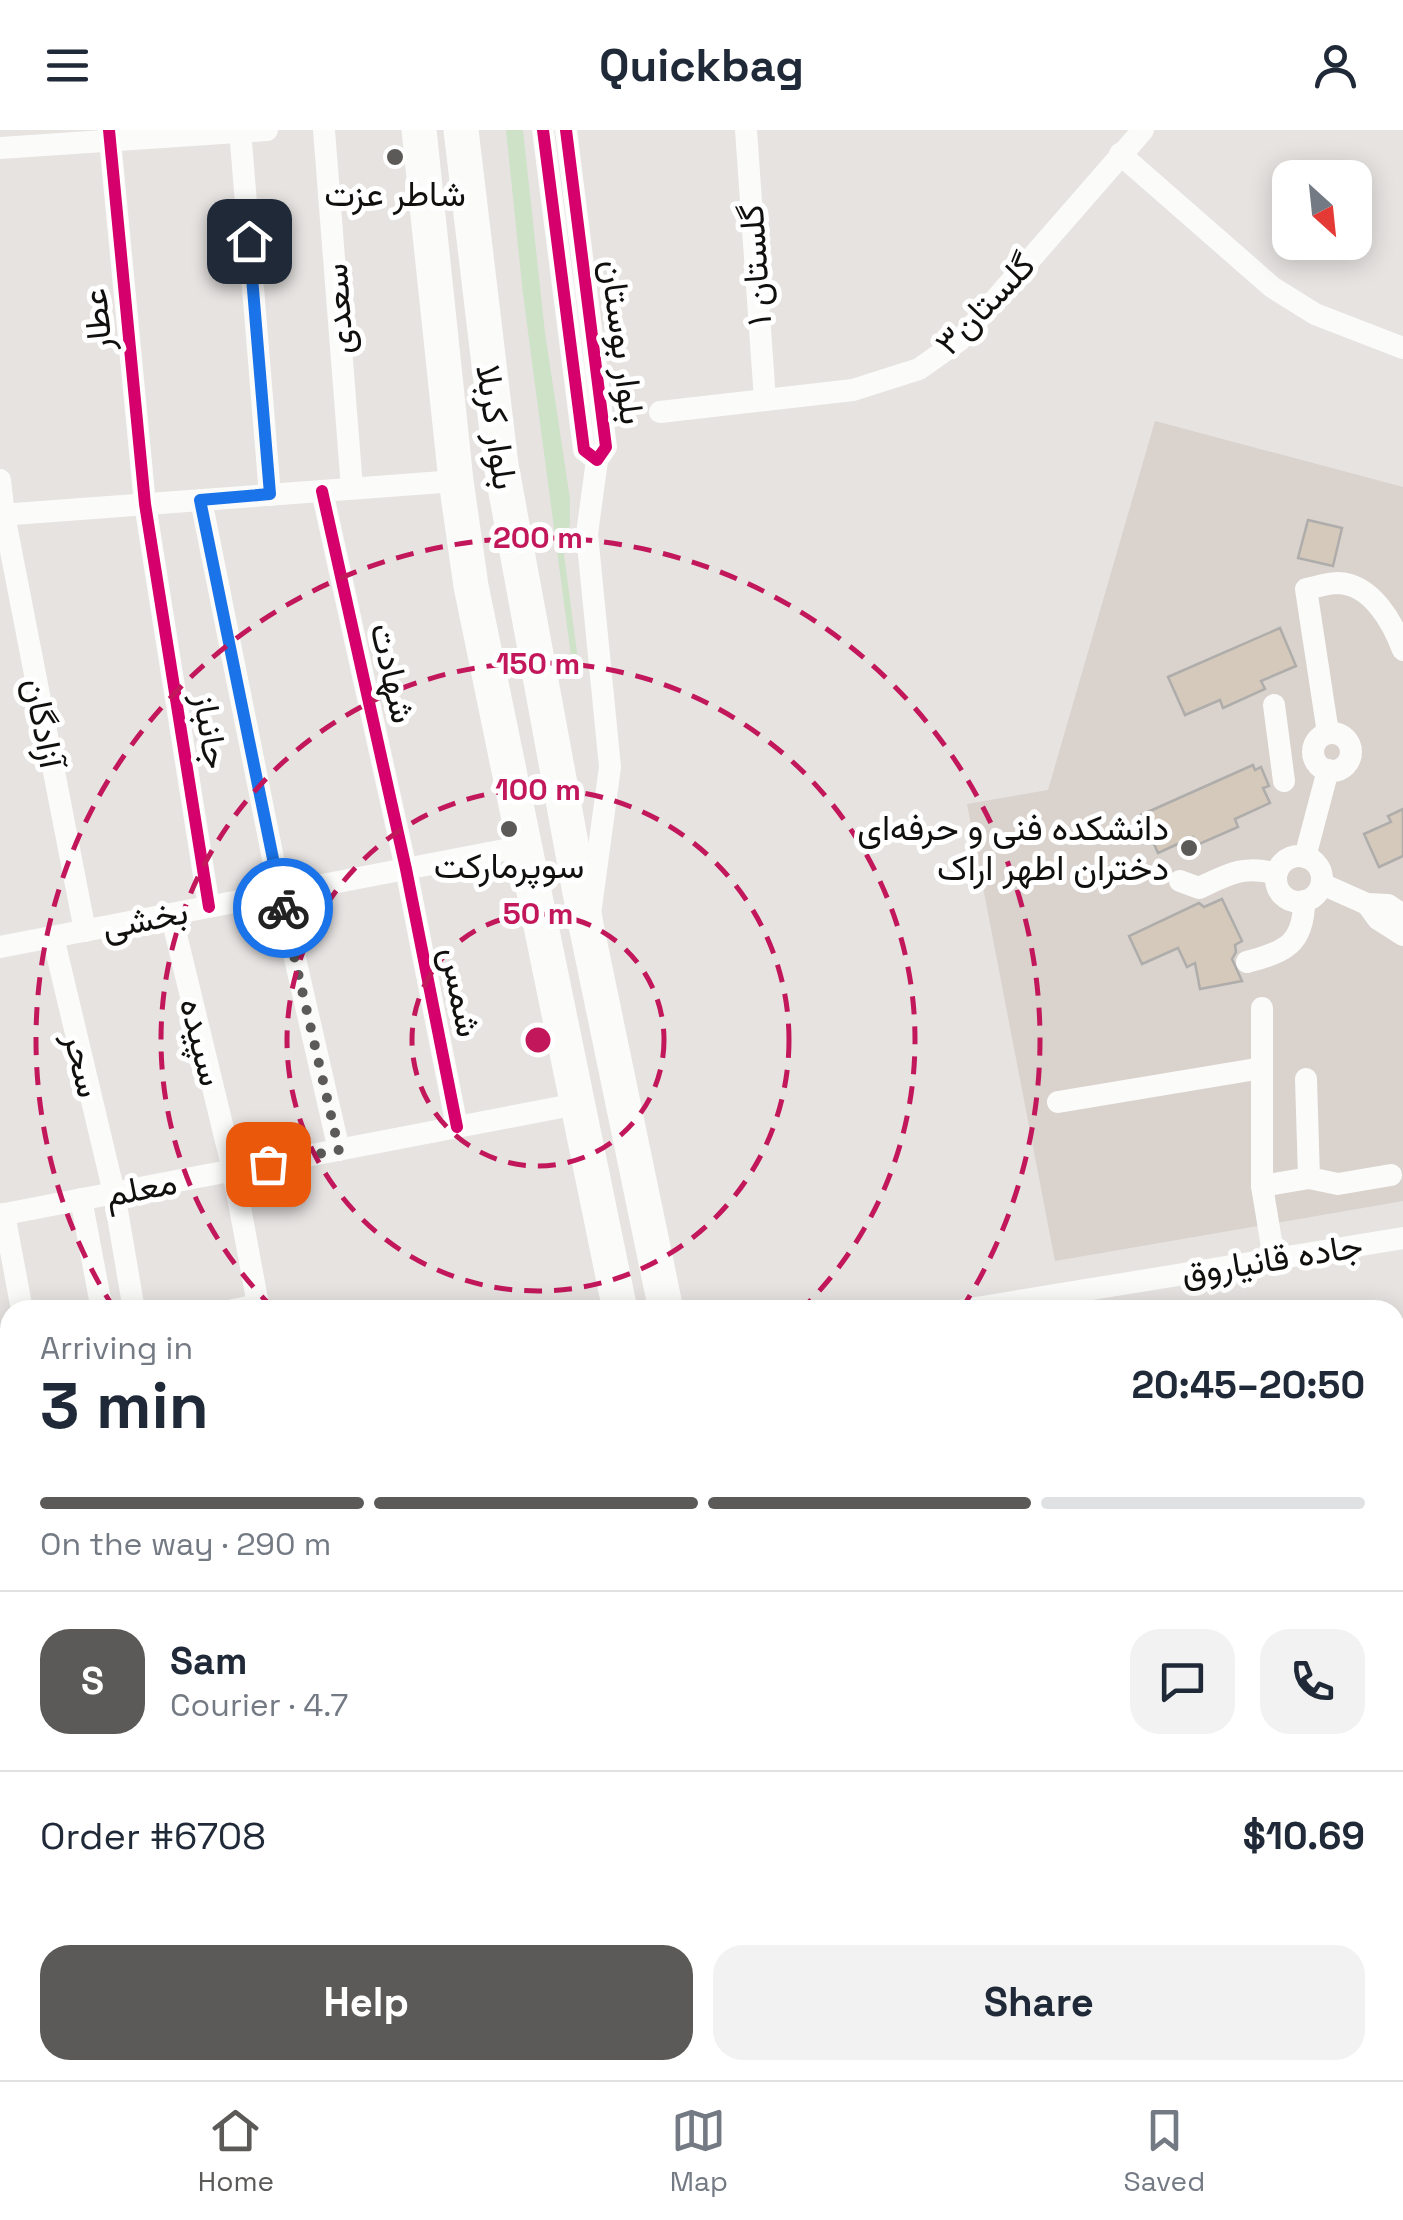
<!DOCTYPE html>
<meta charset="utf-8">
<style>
:root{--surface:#fff;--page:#f2f2f3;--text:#1f2937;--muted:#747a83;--line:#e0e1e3;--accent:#5c5a58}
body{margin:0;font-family:"Space Grotesk",Vazirmatn,sans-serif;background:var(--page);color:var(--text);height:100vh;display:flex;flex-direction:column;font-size:38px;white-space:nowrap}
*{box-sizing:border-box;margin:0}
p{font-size:32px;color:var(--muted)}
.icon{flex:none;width:55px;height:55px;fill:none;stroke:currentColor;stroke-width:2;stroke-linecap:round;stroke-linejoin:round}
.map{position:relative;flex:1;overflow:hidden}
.drawer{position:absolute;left:0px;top:1170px;width:1405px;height:780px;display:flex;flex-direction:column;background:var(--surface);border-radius:30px 30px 0 0;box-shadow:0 5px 25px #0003}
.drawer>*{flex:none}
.needle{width:65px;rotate:153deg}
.fabs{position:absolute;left:1272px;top:30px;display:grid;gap:20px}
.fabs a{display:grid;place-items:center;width:100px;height:100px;border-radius:20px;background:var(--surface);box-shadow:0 5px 25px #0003;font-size:50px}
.pin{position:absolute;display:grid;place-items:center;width:85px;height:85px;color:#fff;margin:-42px;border-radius:20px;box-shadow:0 5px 15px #0006}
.courier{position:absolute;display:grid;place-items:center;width:100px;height:100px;margin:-50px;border:8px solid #1a73e8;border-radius:50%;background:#fff;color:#222;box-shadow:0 2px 12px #0007}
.overview em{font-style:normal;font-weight:700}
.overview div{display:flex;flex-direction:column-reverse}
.overview{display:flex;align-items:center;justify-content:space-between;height:170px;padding:0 40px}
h1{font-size:65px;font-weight:700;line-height:75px}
.bar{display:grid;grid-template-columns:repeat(4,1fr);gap:15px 10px;align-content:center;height:120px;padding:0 40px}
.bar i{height:12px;border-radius:8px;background:var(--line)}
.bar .active{background:var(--accent)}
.bar p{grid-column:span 4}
.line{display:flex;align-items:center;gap:25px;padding:0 40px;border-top:2px solid var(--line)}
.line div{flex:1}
.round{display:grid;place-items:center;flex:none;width:105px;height:105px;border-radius:30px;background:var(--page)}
.cta{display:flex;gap:20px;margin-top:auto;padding:20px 40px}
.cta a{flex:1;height:115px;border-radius:30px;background:var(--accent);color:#fff;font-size:40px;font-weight:700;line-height:115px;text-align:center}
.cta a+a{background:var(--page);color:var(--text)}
header{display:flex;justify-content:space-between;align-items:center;height:130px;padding:0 40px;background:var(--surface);font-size:45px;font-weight:700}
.menu{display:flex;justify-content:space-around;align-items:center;height:140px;border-top:2px solid var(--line);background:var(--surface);font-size:28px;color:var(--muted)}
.menu a{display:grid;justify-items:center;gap:5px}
.menu .active{color:var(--accent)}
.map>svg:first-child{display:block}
.built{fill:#d9d2cd}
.green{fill:#cde2c7}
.building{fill:#d4c9bb;stroke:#afadab;stroke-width:2.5}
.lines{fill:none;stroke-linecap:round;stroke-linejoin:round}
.minor{stroke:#fbfbfa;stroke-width:22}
.highway{stroke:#fbfbfa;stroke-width:35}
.cycleway-casing{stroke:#fff;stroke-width:19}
.cycleway{stroke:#d6006c;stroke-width:12}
.done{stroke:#5c5a58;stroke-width:10;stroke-dasharray:0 18}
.route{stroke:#1a73e8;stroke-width:12}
.ring{fill:none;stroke:#c2185b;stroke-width:5;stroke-dasharray:18 12}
.poi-dot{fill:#5c5a58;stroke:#fff;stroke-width:4}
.labels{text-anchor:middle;stroke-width:10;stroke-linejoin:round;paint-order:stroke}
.poi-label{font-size:35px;fill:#11100f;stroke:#fff}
.street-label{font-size:35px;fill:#11100f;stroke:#fff}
.centre{fill:#c2185b;stroke:#fff;stroke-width:5}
.ring-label{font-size:30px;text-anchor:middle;font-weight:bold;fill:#c2185b;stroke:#fff;stroke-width:10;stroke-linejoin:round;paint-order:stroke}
</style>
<header><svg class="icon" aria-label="menu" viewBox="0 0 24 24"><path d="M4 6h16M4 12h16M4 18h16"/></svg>Quickbag<svg class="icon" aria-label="person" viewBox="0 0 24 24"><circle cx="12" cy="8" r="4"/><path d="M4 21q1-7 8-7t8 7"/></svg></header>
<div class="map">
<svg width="1403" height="1950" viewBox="0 0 1403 1950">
<rect width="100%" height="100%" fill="#e6e3e1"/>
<path class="built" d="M1155,291L1403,357V1071L1055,1131L967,674L1048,660Z"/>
<g class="green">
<path d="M506,0H523L545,203L570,369V395L563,417L578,530L573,541L523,164Z"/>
<path d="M89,1940H612L610,1950H87Z"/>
</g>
<g class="building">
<path d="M1308,390L1342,398L1333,436L1298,428Z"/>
<path d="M1280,498L1296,536L1261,551L1265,559L1223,578L1220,570L1185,585L1168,547Z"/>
<path d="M1253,635L1255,640L1261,637L1269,656L1263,658L1270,673L1235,689L1238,697L1197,715L1193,707L1158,723L1141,685Z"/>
<path d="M1403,679V726L1379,737L1364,704L1391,692L1388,686Z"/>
<path d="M1222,769L1242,811L1235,815L1236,822L1232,829L1242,851L1200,859L1195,833L1187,837L1178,818L1142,834L1129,806L1199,773L1204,777Z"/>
</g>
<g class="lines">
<g class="minor">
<path d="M109,0L145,374L209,777"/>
<path d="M240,0L270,365"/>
<path d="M324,0L352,358"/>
<path d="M543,0L584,320L597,330L606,317L566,0"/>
<path d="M746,0L765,270"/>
<path d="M0,18L267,0"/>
<path d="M1120,24L1272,157L1315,184L1403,218"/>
<path d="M660,282L853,260L919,239L960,210L1143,0"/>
<path d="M0,350L4,385L85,801"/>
<path d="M322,361L406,739L457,997"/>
<path d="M201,370L280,763L339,1020"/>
<path d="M0,385L456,351"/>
<path d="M1274,575L1284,651"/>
<path d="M1328,603L1306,459C1316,457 1328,453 1338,453C1372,454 1393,493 1403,520"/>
<circle cx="1332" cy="622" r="19"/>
<circle cx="1299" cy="749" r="23"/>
<path d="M1305,727L1328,640"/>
<path d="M1180,751L1199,758C1227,745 1245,734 1276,744"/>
<path d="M1322,754L1367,774L1388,775L1403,785"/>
<path d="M1367,774L1378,789L1403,805"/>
<path d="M591,777L610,637L587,404L597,330"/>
<path d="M171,784L233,1040L259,1180"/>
<path d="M53,807L114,1063L134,1180"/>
<path d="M0,817L525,716"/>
<path d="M1247,832C1285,822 1304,814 1304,771"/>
<path d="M1262,878V1056L1274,1129"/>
<path d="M1306,949L1309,1048"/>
<path d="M1058,972L1262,938"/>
<path d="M1262,1056L1309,1048L1338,1054L1391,1045"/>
<path d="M81,1069L102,1180"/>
<path d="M4,1084L22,1180"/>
<path d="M0,1085L577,974"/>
<path d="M233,1180L258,1175"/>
<path d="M964,1180L1403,1108"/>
<path d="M0,1496L10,1494"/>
<path d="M0,1579L10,1577"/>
<path d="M1119,1940H1142"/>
</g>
<g class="highway">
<path d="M419,0L456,351L471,456L620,1180"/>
<path d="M461,0L501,335L587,800L666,1180"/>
<path d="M653,1950L655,1940"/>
<path d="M700,1950L702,1940"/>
</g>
<g class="cycleway-casing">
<g id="cycleway">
<path d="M109,0L145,374L209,777"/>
<path d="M543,0L584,320L597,330L606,317L566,0"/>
<path d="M322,361L406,739L457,997"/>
</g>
</g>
<use href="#cycleway" class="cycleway"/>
</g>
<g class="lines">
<path class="done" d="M268,1034L339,1020L283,778"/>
<path class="route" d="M249,111L270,364L200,370L283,778"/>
</g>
<g class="ring">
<circle cx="538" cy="910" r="126"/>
<circle cx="538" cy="910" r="251"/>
<path d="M274 1179A377 377 0 1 1 802 1179"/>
<path d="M115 1180A502 502 0 1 1 961 1180"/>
</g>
<g class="poi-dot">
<circle cx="395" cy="27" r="10"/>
<circle cx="509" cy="699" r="10"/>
<circle cx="1189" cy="718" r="10"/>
</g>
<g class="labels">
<g class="poi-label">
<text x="395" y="76">شاطر عزت</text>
<text x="1169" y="710" text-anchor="end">دانشکده فنی و حرفه‌ای<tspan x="1169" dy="40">دختران اطهر اراک</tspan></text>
<text x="509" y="748">سوپرمارکت</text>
</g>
<g class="street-label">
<text transform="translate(755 135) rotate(-94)" y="12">گلستان ۱</text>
<text transform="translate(985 174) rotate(-46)" y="12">گلستان۳</text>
<text transform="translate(338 179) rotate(-94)" y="12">سعدی</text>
<text transform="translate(97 190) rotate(-96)" y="12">عطار</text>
<text transform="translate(623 212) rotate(83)" y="12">بلوار بوستان</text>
<text transform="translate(497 297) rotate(82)" y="12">بلوار کربلا</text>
<text transform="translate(393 543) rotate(77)" y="12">شهادت</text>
<text transform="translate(44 593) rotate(79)" y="12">آزادگان</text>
<text transform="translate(211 601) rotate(81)" y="12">جانباز</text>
<text transform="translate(145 789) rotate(-11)" y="12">بخشی</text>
<text transform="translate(461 862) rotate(79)" y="12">شمس</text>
<text transform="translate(202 912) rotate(76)" y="12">سپیده</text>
<text transform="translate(83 935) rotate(77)" y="12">سحر</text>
<text transform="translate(141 1058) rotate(-11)" y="12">معلم</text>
<text transform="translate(1272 1129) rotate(-9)" y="12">جاده قانیاروق</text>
</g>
</g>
<circle cx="538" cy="910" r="15" class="centre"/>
<g class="ring-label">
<text x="538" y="418">200 m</text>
<text x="538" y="544">150 m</text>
<text x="538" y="670">100 m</text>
<text x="538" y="794">50 m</text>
</g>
</svg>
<div class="fabs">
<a><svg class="needle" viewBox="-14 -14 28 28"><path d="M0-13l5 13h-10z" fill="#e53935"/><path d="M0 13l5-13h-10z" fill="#747a83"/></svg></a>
</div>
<div class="pin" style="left:268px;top:1034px;background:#ea580c"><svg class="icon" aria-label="bag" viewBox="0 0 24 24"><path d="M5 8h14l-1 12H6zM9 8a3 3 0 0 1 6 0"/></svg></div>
<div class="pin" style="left:249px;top:111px;background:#1f2937"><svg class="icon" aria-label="home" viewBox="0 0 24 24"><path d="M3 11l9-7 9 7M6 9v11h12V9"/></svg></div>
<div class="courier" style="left:283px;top:778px"><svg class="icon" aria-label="bike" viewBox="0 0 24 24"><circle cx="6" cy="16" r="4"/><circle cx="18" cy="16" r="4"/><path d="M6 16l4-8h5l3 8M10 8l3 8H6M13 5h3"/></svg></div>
<section class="drawer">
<div class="overview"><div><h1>3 min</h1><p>Arriving in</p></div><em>20:45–20:50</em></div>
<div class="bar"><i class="active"></i><i class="active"></i><i class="active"></i><i></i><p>On the way · 290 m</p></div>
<div class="line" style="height:180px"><b class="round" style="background:var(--accent);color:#fff">S</b><div><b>Sam</b><p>Courier · 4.7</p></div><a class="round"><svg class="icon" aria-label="chat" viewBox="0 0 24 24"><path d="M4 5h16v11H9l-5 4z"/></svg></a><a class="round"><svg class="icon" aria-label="phone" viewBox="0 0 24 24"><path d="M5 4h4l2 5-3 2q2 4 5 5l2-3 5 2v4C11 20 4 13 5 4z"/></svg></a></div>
<div class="line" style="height:130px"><div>Order #6708</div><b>$10.69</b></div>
<div class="cta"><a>Help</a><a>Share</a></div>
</section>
</div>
<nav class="menu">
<a class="active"><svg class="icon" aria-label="home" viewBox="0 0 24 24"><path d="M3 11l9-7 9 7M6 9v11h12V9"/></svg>Home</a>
<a><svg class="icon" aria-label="map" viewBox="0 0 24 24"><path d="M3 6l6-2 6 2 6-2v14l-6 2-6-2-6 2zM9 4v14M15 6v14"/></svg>Map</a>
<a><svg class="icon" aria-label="saved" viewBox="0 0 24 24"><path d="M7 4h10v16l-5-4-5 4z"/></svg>Saved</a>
</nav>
